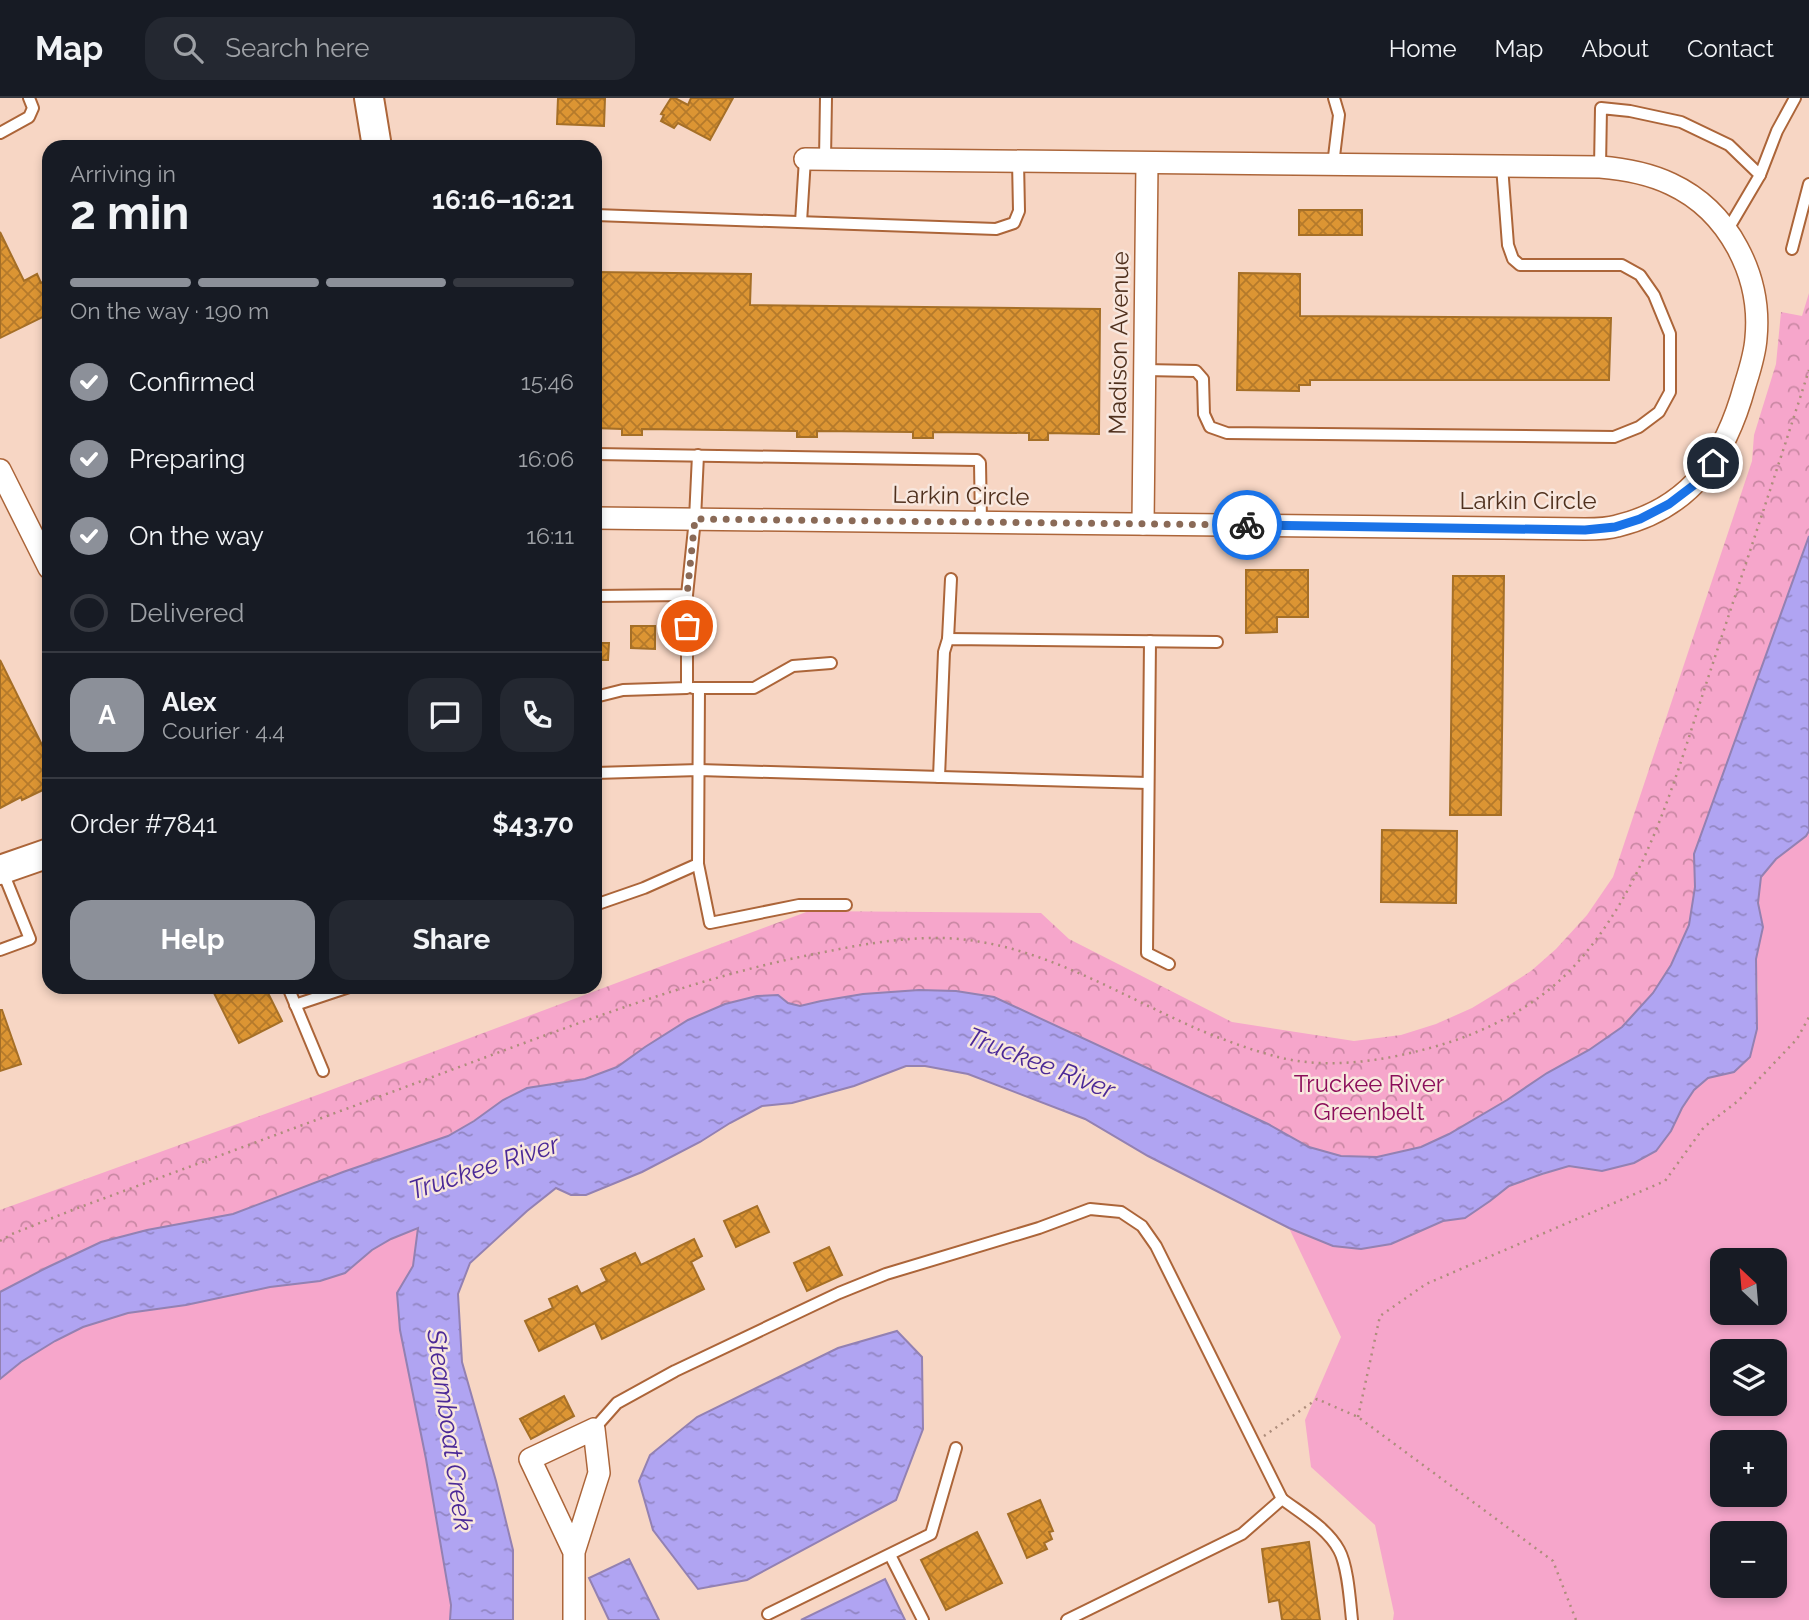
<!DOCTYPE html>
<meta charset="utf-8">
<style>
:root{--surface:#171b24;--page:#242831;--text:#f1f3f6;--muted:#9ea1a6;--line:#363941;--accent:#8c9099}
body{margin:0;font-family:Raleway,sans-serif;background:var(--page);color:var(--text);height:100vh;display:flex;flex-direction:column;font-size:26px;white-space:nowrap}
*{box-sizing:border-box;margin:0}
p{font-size:23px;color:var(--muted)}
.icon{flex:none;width:38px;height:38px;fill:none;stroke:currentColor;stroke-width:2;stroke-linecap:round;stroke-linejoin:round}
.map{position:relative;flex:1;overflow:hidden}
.side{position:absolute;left:42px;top:42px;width:560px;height:854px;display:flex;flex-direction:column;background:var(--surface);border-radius:21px;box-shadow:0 4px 10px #0003}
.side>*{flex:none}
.needle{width:46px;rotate:334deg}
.controls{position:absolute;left:1710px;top:1150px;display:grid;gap:14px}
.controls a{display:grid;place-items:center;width:77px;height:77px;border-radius:14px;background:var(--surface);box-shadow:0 4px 10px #0003;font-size:35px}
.pin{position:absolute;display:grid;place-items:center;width:60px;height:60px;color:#fff;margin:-30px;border:4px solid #fff;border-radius:50%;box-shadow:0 2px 7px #0007}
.courier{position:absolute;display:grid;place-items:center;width:70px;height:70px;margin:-35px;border:5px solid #1a73e8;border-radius:50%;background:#fff;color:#222;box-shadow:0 2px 9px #0007}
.summary em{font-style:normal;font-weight:700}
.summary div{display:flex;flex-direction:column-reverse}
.summary{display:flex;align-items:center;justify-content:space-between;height:119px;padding:0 28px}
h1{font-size:46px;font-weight:700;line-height:52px}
.bar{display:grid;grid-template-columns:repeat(4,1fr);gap:10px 7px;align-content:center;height:84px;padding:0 28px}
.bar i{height:9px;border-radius:5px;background:var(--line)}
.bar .on{background:var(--accent)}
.bar p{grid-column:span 4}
.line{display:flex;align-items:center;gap:18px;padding:0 28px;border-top:2px solid var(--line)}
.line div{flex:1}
.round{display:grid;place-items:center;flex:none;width:74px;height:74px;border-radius:21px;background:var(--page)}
ol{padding:0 28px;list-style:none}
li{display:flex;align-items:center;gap:21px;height:77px}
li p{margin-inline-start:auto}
li .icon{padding:7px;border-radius:50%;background:var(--accent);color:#fff;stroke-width:4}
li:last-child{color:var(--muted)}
li i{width:38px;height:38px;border:4px solid var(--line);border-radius:50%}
.button{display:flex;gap:14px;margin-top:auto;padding:14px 28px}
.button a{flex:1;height:80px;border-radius:21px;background:var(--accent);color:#fff;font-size:28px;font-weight:700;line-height:80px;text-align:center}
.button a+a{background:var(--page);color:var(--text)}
header{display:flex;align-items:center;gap:42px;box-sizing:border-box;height:98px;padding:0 35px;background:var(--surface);border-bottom:2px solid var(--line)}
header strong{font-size:33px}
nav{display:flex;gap:38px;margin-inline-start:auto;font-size:24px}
.search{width:490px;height:63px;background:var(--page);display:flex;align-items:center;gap:18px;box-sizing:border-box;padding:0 24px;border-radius:21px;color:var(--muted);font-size:26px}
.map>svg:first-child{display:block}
.green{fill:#f6a6cb;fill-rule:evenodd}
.forest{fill:url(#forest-crowns)}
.water{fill:url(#water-ripples);stroke:#9381b2;stroke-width:2}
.building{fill:url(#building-cross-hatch);stroke:#a56f27;stroke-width:2}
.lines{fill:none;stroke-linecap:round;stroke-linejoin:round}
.lane-casing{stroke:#ac6539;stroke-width:14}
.street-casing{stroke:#ac6539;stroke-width:24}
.secondary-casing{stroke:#ac6539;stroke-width:32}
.path{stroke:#ad8d7b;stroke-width:2.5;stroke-dasharray:2 5;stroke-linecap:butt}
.lane{stroke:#fff;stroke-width:10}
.street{stroke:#fff;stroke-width:21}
.secondary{stroke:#fff;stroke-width:28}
.done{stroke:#8a6a57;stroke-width:7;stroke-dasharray:0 12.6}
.route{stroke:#1a73e8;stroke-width:9}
.labels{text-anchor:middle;stroke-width:5;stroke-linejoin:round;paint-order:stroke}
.street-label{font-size:24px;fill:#4f301d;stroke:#f8e7de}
.park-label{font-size:24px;fill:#8b0e5a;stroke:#f8e7de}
.water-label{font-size:26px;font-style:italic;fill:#4b2997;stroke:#f8e7de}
</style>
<header>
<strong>Map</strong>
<div class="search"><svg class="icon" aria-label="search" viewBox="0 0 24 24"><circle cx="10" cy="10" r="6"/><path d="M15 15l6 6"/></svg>Search here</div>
<nav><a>Home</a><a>Map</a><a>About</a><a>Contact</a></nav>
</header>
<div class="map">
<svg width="1809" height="1522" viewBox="0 0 1809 1522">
<defs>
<pattern id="forest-crowns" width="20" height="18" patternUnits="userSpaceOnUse" patternTransform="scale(1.75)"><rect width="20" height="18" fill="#f6a6cb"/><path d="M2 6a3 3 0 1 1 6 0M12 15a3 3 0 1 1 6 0" fill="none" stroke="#ca88a4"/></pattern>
<pattern id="water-ripples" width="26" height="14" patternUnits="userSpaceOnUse" patternTransform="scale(1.75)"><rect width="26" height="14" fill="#b0a4f2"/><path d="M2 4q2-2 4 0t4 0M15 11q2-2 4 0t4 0" fill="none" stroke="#9286c3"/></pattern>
<pattern id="building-cross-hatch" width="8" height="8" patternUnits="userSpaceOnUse" patternTransform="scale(1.75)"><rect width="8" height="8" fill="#dc9533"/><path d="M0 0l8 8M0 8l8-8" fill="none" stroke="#b57a2b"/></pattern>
</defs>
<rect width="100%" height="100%" fill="#f7d6c4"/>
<g class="green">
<path d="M1809,733V1522H1393L1394,1515L1375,1427L1311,1369L1305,1322L1341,1239L1289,1130L1333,1148L1361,1151L1391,1146L1443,1123L1465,1120L1490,1103L1509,1088L1569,1068L1586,1071L1682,1010L1694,992L1708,980L1734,974L1758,894L1756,861L1763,829L1758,805L1761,779L1776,761L1806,738ZM1722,1162H1774V1214H1722ZM1722,1253H1774V1306H1722ZM1722,1344H1774V1396H1722ZM1722,1435H1774V1488H1722Z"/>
<path d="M418,1130L413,1168L397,1195L400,1232L426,1361L451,1507L450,1522H0V1281L21,1264L55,1243L83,1229L128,1215L186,1207L270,1189L320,1183L345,1175L372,1152L391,1141Z"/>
</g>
<path class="forest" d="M1809,195V438L1694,756L1695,789L1689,827L1671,867L1653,895L1622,929L1589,952L1547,975L1507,1002L1449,1036L1421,1049L1377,1059L1341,1058L1309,1049L1268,1026L994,899L956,893L919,892L863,896L821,903L800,908L788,905L778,897L757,898L725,906L688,922L645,949L617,969L585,981L527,990L448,1038L343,1074L233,1116L147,1132L101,1144L46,1170L0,1194V1112L320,996L809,813L1041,815L1069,841L1232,924L1354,943L1401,937L1436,926L1472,910L1500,893L1531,873L1556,851L1587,817L1613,779L1752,363L1754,337L1776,266L1781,214L1802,218Z"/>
<g class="water">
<path d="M1809,438V733L1806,738L1776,761L1761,779L1758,805L1763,829L1756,861L1757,931L1750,959L1734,974L1708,980L1694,992L1682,1010L1671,1033L1656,1053L1634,1065L1602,1073L1569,1068L1542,1076L1509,1088L1490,1103L1465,1120L1443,1123L1391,1146L1361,1151L1333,1148L1289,1130L1148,1058L1085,1021L968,976L925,968H906L854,988L792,1005L762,1008L730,1025L700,1044L642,1074L586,1097H571L556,1090L527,1113L470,1165L458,1196L462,1264L496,1383L513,1452V1522H450L451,1507L426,1361L400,1232L397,1195L413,1168L418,1130L391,1141L372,1152L345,1175L320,1183L270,1189L186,1207L128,1215L83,1229L55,1243L21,1264L0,1281V1194L46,1170L101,1144L147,1132L233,1116L343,1074L448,1038L474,1023L503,1002L527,990L585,981L617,969L645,949L688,922L725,906L757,898L778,897L788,905L800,908L821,903L863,896L919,892L956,893L994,899L1268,1026L1309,1049L1341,1058L1377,1059L1421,1049L1449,1036L1507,1002L1547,975L1589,952L1622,929L1653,895L1671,867L1689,827L1695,789L1694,756Z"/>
<path d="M897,1233L922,1259L923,1331L896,1402L747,1482L698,1491L653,1432L639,1383L650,1357L697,1319L838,1250Z"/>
<path d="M629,1461L659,1522H609L589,1480Z"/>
<path d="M885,1481L905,1522H801Z"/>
</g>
<g class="building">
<path d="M558,0H605L604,28L557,26Z"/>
<path d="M671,0H675L688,7L691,0H733L710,42L678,25L674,30L661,23L664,17L661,16Z"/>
<rect x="1299" y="112" width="63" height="25"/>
<path d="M0,134L24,183L37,176L41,185L49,181V216L0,240Z"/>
<path d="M595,174L751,176L750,207L1100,211L1099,336L1048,335V342H1029V335L933,334V340H913V334L817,333V339H797V333L642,331V337H622V331L595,330Z"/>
<path d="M1239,175L1300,176V218L1611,220L1609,282H1310V287H1299V293L1237,292Z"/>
<path d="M1246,472H1308V519H1277V534L1246,535Z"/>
<path d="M1453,478H1504L1501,717H1450Z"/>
<path d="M631,528H655V551L631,550Z"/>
<path d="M595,545H609L608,562H595Z"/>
<path d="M0,562L49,661V689L22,702L21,699L0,710Z"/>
<path d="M1382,732L1457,733L1456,805L1381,804Z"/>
<path d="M211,889H265L282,923L239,945Z"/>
<path d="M0,912H2L21,966L0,973Z"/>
<path d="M757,1108L769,1134L736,1149L724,1123Z"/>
<path d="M694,1141L702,1158L691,1164L704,1191L602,1241L595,1225L539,1253L525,1223L553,1210L549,1201L577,1188L581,1196L607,1183L601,1171L635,1155L641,1167Z"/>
<path d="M829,1149L842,1177L807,1193L794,1165Z"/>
<path d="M564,1298L574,1318L531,1341L520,1321Z"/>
<path d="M1040,1402L1053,1433L1049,1434L1052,1441L1044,1445L1047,1451L1027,1460L1008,1416Z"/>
<path d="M977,1434L1002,1485L946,1512L921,1462Z"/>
<path d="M1309,1444L1320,1522H1282L1279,1502L1269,1504L1262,1451Z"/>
</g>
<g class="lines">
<g class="lane-casing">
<g id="lane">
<path d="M0,35L29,19L33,10L29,0"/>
<path d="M825,61L826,0"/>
<path d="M1333,67L1339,17L1334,0"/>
<path d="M1600,69L1601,10L1630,13L1681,24L1729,47L1760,77L1727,133"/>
<path d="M1760,77L1777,33L1795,0"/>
<path d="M595,117L996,131L1014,125L1019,113L1018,63"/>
<path d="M801,124L805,61"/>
<path d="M1792,151L1809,86"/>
<path d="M1145,272L1196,273L1203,281L1204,316L1210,329L1227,335L1614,339L1639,329L1659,314L1670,294V236L1654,197L1640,177L1622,167H1520L1513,161L1508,147L1502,68"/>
<path d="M595,356L977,362L980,365L981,424"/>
<path d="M595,498L687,497L695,421L698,357"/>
<path d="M948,541L951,481"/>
<path d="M1150,543L1147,855L1169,866"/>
<path d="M693,590H754L793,568L831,565"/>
<path d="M595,599L623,592L687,590V497"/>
<path d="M595,675L699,672L1148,685"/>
<path d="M939,679L944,554L948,541L1217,544"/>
<path d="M698,766L710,825L799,807H846"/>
<path d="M595,807L644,790L698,766L699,590"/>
<path d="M0,852L30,841L2,772"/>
<path d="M288,889L323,973"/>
<path d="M295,907L349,889"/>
<path d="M594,1331L617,1305L675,1273L839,1195L886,1176L1039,1130L1090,1111L1121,1114L1142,1128L1156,1148L1282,1401"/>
<path d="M890,1457L923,1522"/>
<path d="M768,1516L931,1436L956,1350"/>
<path d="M1067,1522L1242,1436L1282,1401C1302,1416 1327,1430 1339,1452C1348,1468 1350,1504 1352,1522"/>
</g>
</g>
<g class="street-casing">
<g id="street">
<path d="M0,372L49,470"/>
<path d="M595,420L1585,431C1596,431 1607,431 1617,428C1692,410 1726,357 1745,287C1750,271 1755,256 1756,240C1762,178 1729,113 1671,86C1648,75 1625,71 1600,69L805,61"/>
<path d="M1143,426L1147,65"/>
<path d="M574,1522V1454L599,1375L594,1331L530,1361L574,1454"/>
</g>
</g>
<g class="secondary-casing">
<g id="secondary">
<path d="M369,0L377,49"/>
<path d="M0,772L49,755"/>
</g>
</g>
<g class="path">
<path d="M0,1143L12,1136L75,1111C216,1059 357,1007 497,955C606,915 715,874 830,853C863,846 896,841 930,840C1026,838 1108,891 1193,929C1218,940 1251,952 1278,959C1324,971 1377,964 1422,952C1479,938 1537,910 1577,865C1650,783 1677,673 1711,571C1744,471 1777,372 1809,272"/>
<path d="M1358,1319L1380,1218L1426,1186L1665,1083L1704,1029L1738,1003L1797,941L1809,919"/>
<path d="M1264,1338L1317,1301L1358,1319L1553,1463L1576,1522"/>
</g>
<use href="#lane" class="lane"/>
<use href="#street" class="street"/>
<use href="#secondary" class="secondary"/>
</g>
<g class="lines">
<path class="done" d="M687,528V497L695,421L1247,427"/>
<path class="route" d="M1247,427L1585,432L1615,429L1640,421L1669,406L1694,387L1713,365"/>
</g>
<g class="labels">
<g class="street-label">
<text transform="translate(1119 245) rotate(-89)" y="8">Madison Avenue</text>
<text transform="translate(961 398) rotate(1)" y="8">Larkin Circle</text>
<text x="1528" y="411">Larkin Circle</text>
</g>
<g class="park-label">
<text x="1369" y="994">Truckee River<tspan x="1369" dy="28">Greenbelt</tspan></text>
</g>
<g class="water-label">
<text transform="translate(1041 965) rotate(21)" y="9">Truckee River</text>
<text transform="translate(484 1069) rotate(-18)" y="9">Truckee River</text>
<text transform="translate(450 1332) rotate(82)" y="9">Steamboat Creek</text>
</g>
</g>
</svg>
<div class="controls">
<a><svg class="needle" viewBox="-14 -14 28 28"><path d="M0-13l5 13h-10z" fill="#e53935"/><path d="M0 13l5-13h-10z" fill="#9ea1a6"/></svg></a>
<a><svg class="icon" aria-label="layers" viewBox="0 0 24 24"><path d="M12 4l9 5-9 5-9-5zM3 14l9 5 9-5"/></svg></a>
<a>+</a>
<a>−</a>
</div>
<div class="pin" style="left:687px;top:528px;background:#ea580c"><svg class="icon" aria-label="bag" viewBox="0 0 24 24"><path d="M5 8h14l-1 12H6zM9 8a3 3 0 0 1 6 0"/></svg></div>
<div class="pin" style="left:1713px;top:365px;background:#1f2937"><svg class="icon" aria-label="home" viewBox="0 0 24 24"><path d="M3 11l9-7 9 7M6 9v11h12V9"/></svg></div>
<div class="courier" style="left:1247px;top:427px"><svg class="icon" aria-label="bike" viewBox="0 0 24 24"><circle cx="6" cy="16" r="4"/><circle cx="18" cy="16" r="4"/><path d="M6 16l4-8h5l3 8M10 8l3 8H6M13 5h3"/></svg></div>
<section class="side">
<div class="summary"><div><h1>2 min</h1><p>Arriving in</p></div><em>16:16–16:21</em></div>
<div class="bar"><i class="on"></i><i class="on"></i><i class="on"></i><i></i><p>On the way · 190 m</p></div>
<ol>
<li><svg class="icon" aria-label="check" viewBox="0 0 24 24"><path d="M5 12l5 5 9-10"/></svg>Confirmed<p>15:46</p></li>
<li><svg class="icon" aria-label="check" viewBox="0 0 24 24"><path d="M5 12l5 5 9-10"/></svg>Preparing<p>16:06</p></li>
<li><svg class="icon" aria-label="check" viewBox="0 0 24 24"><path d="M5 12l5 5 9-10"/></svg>On the way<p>16:11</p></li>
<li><i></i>Delivered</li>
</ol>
<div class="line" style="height:126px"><b class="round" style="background:var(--accent);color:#fff">A</b><div><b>Alex</b><p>Courier · 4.4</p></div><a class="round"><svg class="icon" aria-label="chat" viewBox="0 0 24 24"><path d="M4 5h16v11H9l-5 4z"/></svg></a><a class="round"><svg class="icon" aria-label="phone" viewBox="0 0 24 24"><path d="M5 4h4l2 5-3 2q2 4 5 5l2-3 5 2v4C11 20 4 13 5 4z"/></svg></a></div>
<div class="line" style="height:91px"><div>Order #7841</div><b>$43.70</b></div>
<div class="button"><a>Help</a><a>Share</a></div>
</section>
</div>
